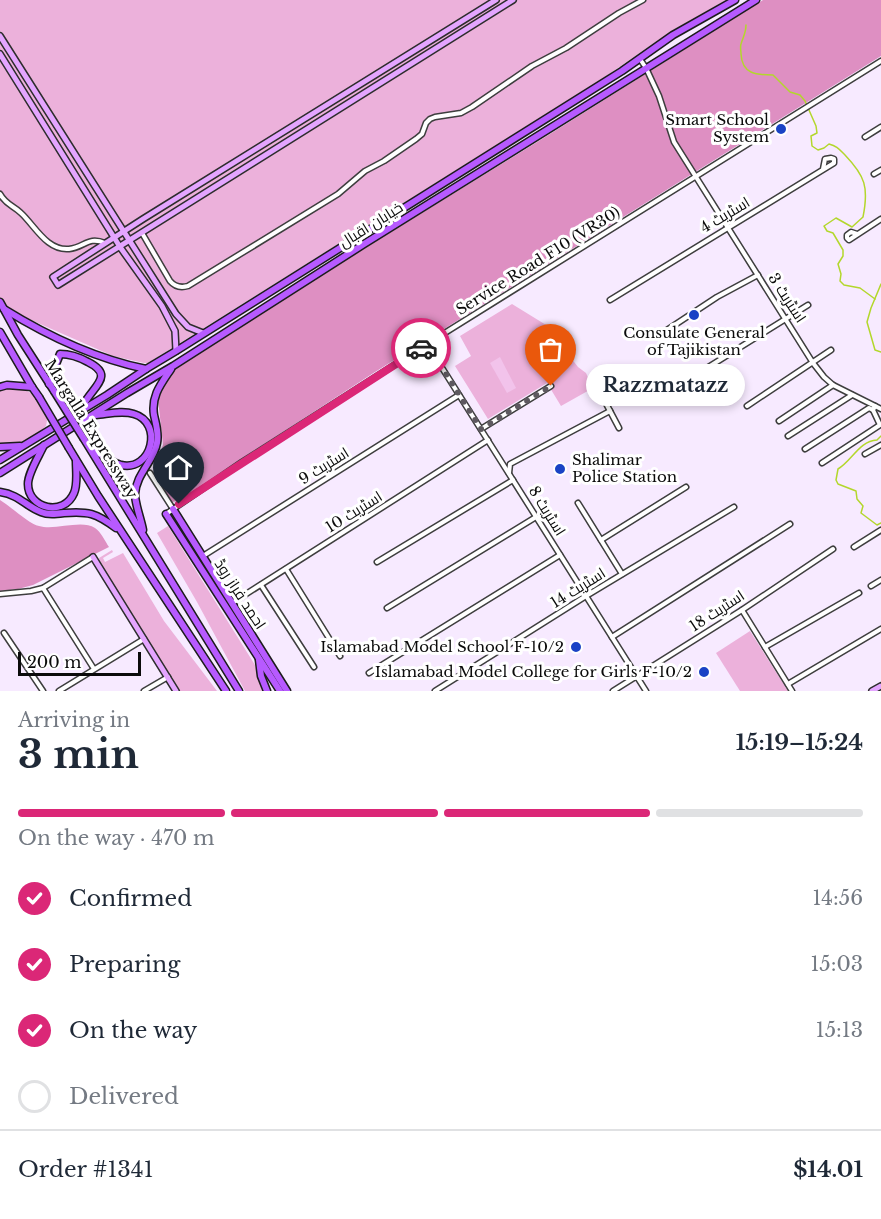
<!DOCTYPE html>
<meta charset="utf-8">
<style>
:root{--surface:#fff;--page:#f6f6f7;--text:#1f2937;--muted:#747a83;--line:#e0e1e3;--accent:#db2777}
body{margin:0;font-family:"Libre Baskerville",Cairo,serif;background:var(--page);color:var(--text);height:100vh;display:flex;flex-direction:column;font-size:22px;white-space:nowrap}
*{box-sizing:border-box;margin:0}
p{font-size:20px;color:var(--muted)}
.icon{flex:none;width:33px;height:33px;fill:none;stroke:currentColor;stroke-width:2;stroke-linecap:round;stroke-linejoin:round}
.map{position:relative;height:691px;overflow:hidden}
.sheet{display:flex;flex-direction:column;background:var(--surface);flex:1}
.sheet>*{flex:none}
.scale{position:absolute;left:18px;bottom:15px;width:123px;box-sizing:border-box;padding-left:6px;border:3px solid #0b0b0b;border-top:0;font-size:16px;line-height:21px;white-space:nowrap;color:#0b0b0b;-webkit-text-stroke:4px #fff;paint-order:stroke}
.pin{position:absolute;display:grid;place-items:center;width:51px;height:51px;color:#fff;margin:-62px -26px;border-radius:50% 50% 50% 0;rotate:-45deg;box-shadow:0 0 6px #0007}
.pin .icon{rotate:45deg}
.courier{position:absolute;display:grid;place-items:center;width:60px;height:60px;margin:-30px;border:4px solid #db2777;border-radius:50%;background:#fff;color:#222;box-shadow:0 2px 8px #0007}
.bubble{position:absolute;height:42px;border-radius:21px;background:var(--surface);box-shadow:0 3px 9px #0003;font-size:20px;font-weight:700;line-height:42px;text-align:center}
.overview em{font-style:normal;font-weight:700}
.overview div{display:flex;flex-direction:column-reverse}
.overview{display:flex;align-items:center;justify-content:space-between;height:102px;padding:0 18px}
h1{font-size:39px;font-weight:700;line-height:45px}
.bar{display:grid;grid-template-columns:repeat(4,1fr);gap:9px 6px;align-content:center;height:72px;padding:0 18px}
.bar i{height:8px;border-radius:4px;background:var(--line)}
.bar .current{background:var(--accent)}
.bar p{grid-column:span 4}
.line{display:flex;align-items:center;gap:15px;padding:0 18px;border-top:2px solid var(--line)}
.line div{flex:1}
ol{padding:0 18px;list-style:none}
li{display:flex;align-items:center;gap:18px;height:66px}
li p{margin-inline-start:auto}
li .icon{padding:6px;border-radius:50%;background:var(--accent);color:#fff;stroke-width:4}
li:last-child{color:var(--muted)}
li i{width:33px;height:33px;border:3px solid var(--line);border-radius:50%}
.map>svg:first-child{display:block}
.green{fill:#ecb1db}
.forest{fill:#de8fc2}
.pitch{fill:#f2c3eb}
.lines{fill:none;stroke-linecap:round;stroke-linejoin:round}
.stream{stroke:#b3d72c;stroke-width:1.5}
.street-casing{stroke:#3e3e3e;stroke-width:7}
.secondary-casing{stroke:#2d2d2d;stroke-width:8}
.primary-casing{stroke:#1c1c1c;stroke-width:9}
.street{stroke:#fff;stroke-width:4}
.secondary{stroke:#e4a5ff;stroke-width:5}
.primary{stroke:#b75aff;stroke-width:6}
.primary-bridge-casing{stroke:#1c1c1c;stroke-width:9;stroke-linecap:butt}
.primary-bridge{stroke:#b75aff;stroke-width:6}
.done{stroke:#5e5960;stroke-width:6;stroke-dasharray:0 10.8}
.route{stroke:#db2777;stroke-width:8}
.poi-dot{fill:#1a43c5;stroke:#fff;stroke-width:2}
.labels{text-anchor:middle;stroke-width:6;stroke-linejoin:round;paint-order:stroke}
.poi-label{font-size:15px;fill:#0b0b0b;stroke:#fff;text-anchor:end}
.street-label{font-size:15px;fill:#0b0b0b;stroke:#fff}
</style>
<div class="map">
<svg width="881" height="691" viewBox="0 0 881 691">
<rect width="100%" height="100%" fill="#f7eaff"/>
<g class="green">
<path d="M0,0H728L673,30L602,79L148,363H144L113,356L6,309L0,299Z"/>
<path d="M512,304L551,328L571,358L578,367L586,373L593,388L561,406L547,383L488,419L455,366L471,356L460,336Z"/>
<path d="M8,388C36,390 33,394 48,415L46,426L39,432L22,442L0,444V391Z"/>
<path d="M168,526L255,665L262,691H245L197,602L157,533Z"/>
<path d="M112,550L113,552L103,558L105,562L123,553L164,621L217,691H180L100,564L99,558Z"/>
<path d="M750,631L788,691H740L716,653Z"/>
</g>
<g class="forest">
<path d="M763,0H881V56L375,372L177,501L172,502L170,501L156,476L155,468L163,445L158,399L173,366L542,139Z"/>
<path d="M0,500C10,506 29,524 39,526C55,531 81,519 95,528C101,532 105,541 109,547L33,585L18,589L0,591Z"/>
</g>
<path class="pitch" d="M500,357L516,388L507,393L490,363Z"/>
<g class="lines">
<g class="stream">
<path d="M746,25C746,33 743,37 741,44C740,47 741,51 741,54C742,74 756,75 773,75L790,92L800,95L805,101L816,126L817,133L811,136L812,146L818,150L824,148L829,144C837,146 839,149 845,155C865,176 869,187 863,217L852,227L836,218L824,226L827,231L833,233L843,250V256L838,264L841,274L840,281L844,285L860,288L875,299"/>
<path d="M881,284L871,308L867,322L875,350L881,352"/>
<path d="M881,436L877,440C859,441 852,461 838,469L836,480L838,484L856,491L857,499L863,506L861,513L877,525L881,523"/>
</g>
<g class="street-casing">
<g id="street">
<path d="M640,59L646,68L659,96L674,142L813,363L824,377L833,385L881,409"/>
<path d="M865,137L881,127"/>
<path d="M874,174L881,170"/>
<path d="M0,194C6,205 13,205 21,213C35,226 47,251 69,249C85,247 88,236 105,243"/>
<path d="M142,233L170,281C175,287 181,288 188,286L338,194L365,171L384,161L416,139L422,134L426,123L430,119L435,117L461,113L472,107L532,66L566,48L619,13L643,0"/>
<path d="M857,234L851,232L847,235V238L849,240L881,219"/>
<path d="M610,300L834,163V159L831,158L825,159L823,169"/>
<path d="M667,330L717,297L758,275"/>
<path d="M427,344L646,691"/>
<path d="M686,381L808,305"/>
<path d="M601,394L619,428"/>
<path d="M747,406L831,350"/>
<path d="M779,421L833,385"/>
<path d="M481,429L551,386"/>
<path d="M788,436L852,395"/>
<path d="M805,449L869,408L873,410"/>
<path d="M865,454L881,445"/>
<path d="M822,463L880,425L873,410L875,406"/>
<path d="M150,473L173,509"/>
<path d="M509,473L510,464L610,411"/>
<path d="M578,503L622,574"/>
<path d="M166,514L242,462L427,344L881,61"/>
<path d="M601,540L686,487"/>
<path d="M854,547L881,530"/>
<path d="M203,556L459,395"/>
<path d="M377,562L513,480"/>
<path d="M286,569L340,656"/>
<path d="M261,585L314,667"/>
<path d="M871,586L881,580"/>
<path d="M43,588L94,669"/>
<path d="M0,594L31,591L43,588L93,557"/>
<path d="M232,603L488,440"/>
<path d="M387,608L536,517"/>
<path d="M742,610L792,691"/>
<path d="M4,633L43,691"/>
<path d="M612,637L790,524"/>
<path d="M765,647L859,593"/>
<path d="M369,673L560,555"/>
<path d="M788,684L881,629"/>
<path d="M59,691L144,639"/>
<path d="M144,691L168,677"/>
<path d="M435,691L586,596L734,507"/>
<path d="M613,691L742,610L833,549"/>
</g>
</g>
<g class="secondary-casing">
<g id="secondary">
<path d="M496,0L143,219L53,277L58,285L513,0"/>
<path d="M0,36L176,314L188,327L203,333"/>
<path d="M0,54L120,247L162,306L175,331L176,351"/>
<path d="M93,557L176,691"/>
<path d="M872,691L881,686"/>
</g>
</g>
<g class="primary-casing">
<g id="primary">
<path d="M0,302L18,335L54,391"/>
<path d="M4,309C46,335 97,359 146,369"/>
<path d="M0,332L32,387L39,397"/>
<path d="M49,384L55,373L56,364L60,354C71,354 79,357 88,362C112,374 98,383 87,399C84,403 82,407 79,412"/>
<path d="M0,387L7,385L32,387"/>
<path d="M84,439L239,691"/>
<path d="M44,445C39,456 28,473 28,484C28,509 64,517 74,493C78,484 76,471 76,461"/>
<path d="M0,447L20,446"/>
<path d="M69,448L98,496L226,691"/>
<path d="M92,449C101,454 110,462 121,465C152,472 164,423 134,414C122,410 108,414 96,415"/>
<path d="M0,460L107,395L146,369L176,351L622,71L673,35L735,0"/>
<path d="M0,473L127,393L173,366L364,244L756,0"/>
<path d="M0,492C20,495 25,506 41,512C48,515 56,514 64,513C88,511 96,513 116,528"/>
<path d="M173,509L287,691"/>
<path d="M166,514L280,691"/>
<path d="M143,530C141,519 135,504 135,494C136,474 154,461 157,443C159,433 156,424 154,415C151,396 161,384 171,369"/>
<path d="M259,660L261,676L267,691"/>
</g>
</g>
<use href="#street" class="street"/>
<use href="#secondary" class="secondary"/>
<use href="#primary" class="primary"/>
<g class="primary-bridge-casing">
<g id="primary-bridge">
<path d="M54,391L84,439"/>
<path d="M39,397L69,448"/>
</g>
</g>
<use href="#primary-bridge" class="primary-bridge"/>
</g>
<g class="lines">
<path class="done" d="M421,348L427,344L481,429L551,386"/>
<path class="route" d="M179,504L421,348"/>
</g>
<g class="poi-dot">
<circle cx="781" cy="129" r="6"/>
<circle cx="694" cy="315" r="6"/>
<circle cx="560" cy="469" r="6"/>
<circle cx="576" cy="647" r="6"/>
<circle cx="704" cy="672" r="6"/>
</g>
<g class="labels">
<g class="poi-label">
<text x="769" y="125">Smart School<tspan x="769" dy="17">System</tspan></text>
<text x="694" y="338" text-anchor="middle">Consulate General<tspan x="694" dy="17">of Tajikistan</tspan></text>
<text x="572" y="465" text-anchor="start">Shalimar<tspan x="572" dy="17">Police Station</tspan></text>
<text x="564" y="652">Islamabad Model School F-10/2</text>
<text x="692" y="677">Islamabad Model College for Girls F-10/2</text>
</g>
<g class="street-label">
<text transform="translate(725 215) rotate(-31)" y="5">اسٹریٹ 4</text>
<text transform="translate(371 225) rotate(-32)" y="5">خیابان اقبال</text>
<text transform="translate(538 261) rotate(-32)" y="5">Service Road F10 (VR30)</text>
<text transform="translate(787 298) rotate(57)" y="5">اسٹریٹ 3</text>
<text transform="translate(91 429) rotate(58)" y="5">Margalla Expressway</text>
<text transform="translate(324 466) rotate(-32)" y="5">اسٹریٹ 9</text>
<text transform="translate(547 511) rotate(58)" y="5">اسٹریٹ 8</text>
<text transform="translate(354 512) rotate(-32)" y="5">اسٹریٹ 10</text>
<text transform="translate(578 588) rotate(-32)" y="5">اسٹریٹ 14</text>
<text transform="translate(240 594) rotate(57)" y="5">احمد فراز روڈ</text>
<text transform="translate(717 611) rotate(-33)" y="5">اسٹریٹ 18</text>
</g>
</g>
</svg>
<div class="scale">200 m</div>
<div class="pin" style="left:551px;top:386px;background:#ea580c"><svg class="icon" aria-label="bag" viewBox="0 0 24 24"><path d="M5 8h14l-1 12H6zM9 8a3 3 0 0 1 6 0"/></svg></div>
<div class="pin" style="left:179px;top:504px;background:#1f2937"><svg class="icon" aria-label="home" viewBox="0 0 24 24"><path d="M3 11l9-7 9 7M6 9v11h12V9"/></svg></div>
<div class="courier" style="left:421px;top:348px"><svg class="icon" aria-label="car" viewBox="0 0 24 24"><path d="M5 17H2v-5l4-1 3-4h7l3 4 3 1v5h-3M9 17h6M6 11h13"/><circle cx="7" cy="17" r="2"/><circle cx="17" cy="17" r="2"/></svg></div>
<div class="bubble" style="left:586px;top:364px;width:159px">Razzmatazz</div>
</div>
<section class="sheet">
<div class="overview"><div><h1>3 min</h1><p>Arriving in</p></div><em>15:19–15:24</em></div>
<div class="bar"><i class="current"></i><i class="current"></i><i class="current"></i><i></i><p>On the way · 470 m</p></div>
<ol>
<li><svg class="icon" aria-label="check" viewBox="0 0 24 24"><path d="M5 12l5 5 9-10"/></svg>Confirmed<p>14:56</p></li>
<li><svg class="icon" aria-label="check" viewBox="0 0 24 24"><path d="M5 12l5 5 9-10"/></svg>Preparing<p>15:03</p></li>
<li><svg class="icon" aria-label="check" viewBox="0 0 24 24"><path d="M5 12l5 5 9-10"/></svg>On the way<p>15:13</p></li>
<li><i></i>Delivered</li>
</ol>
<div class="line" style="height:78px"><div>Order #1341</div><b>$14.01</b></div>
</section>
